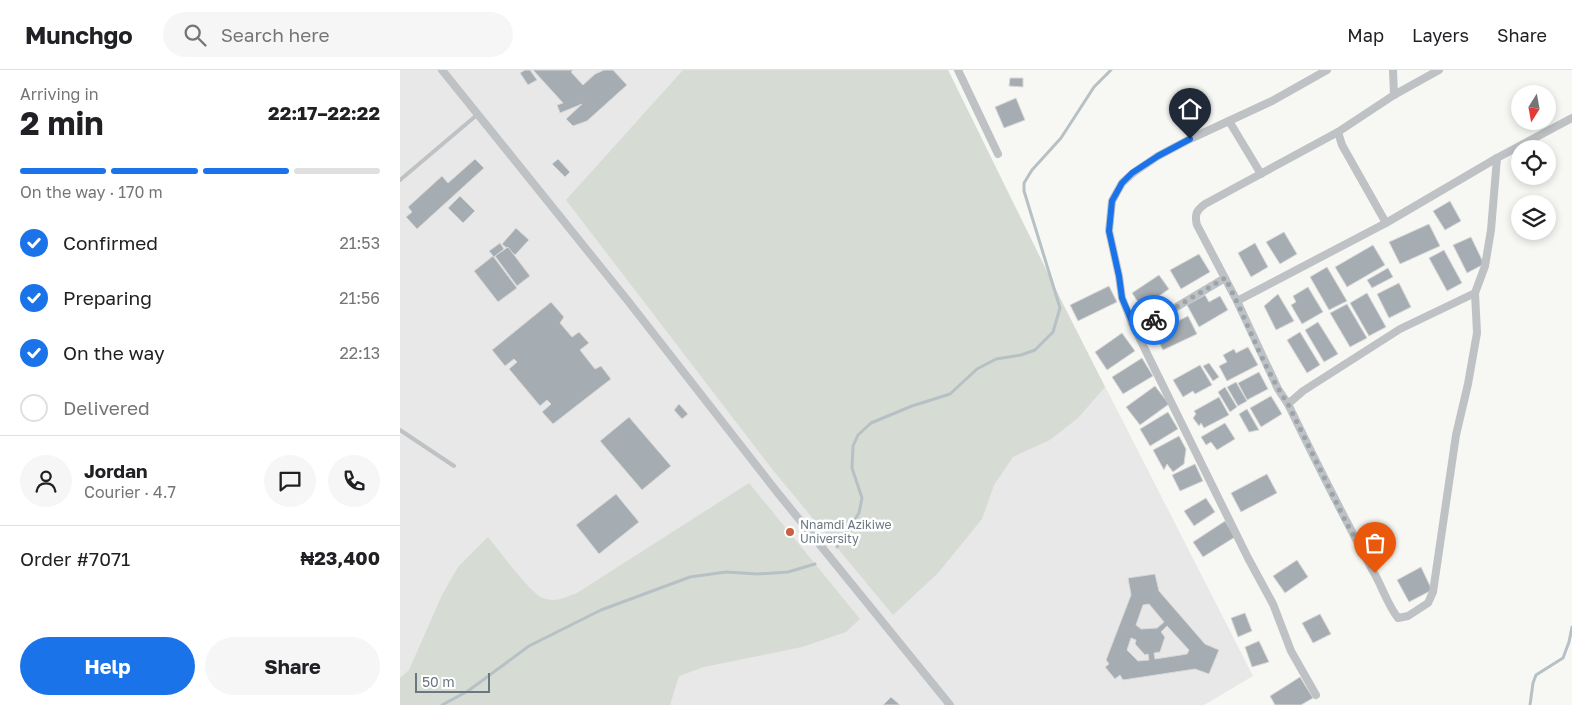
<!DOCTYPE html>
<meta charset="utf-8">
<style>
:root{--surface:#fff;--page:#f6f6f6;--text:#202124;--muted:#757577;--line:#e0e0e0;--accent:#1a73e8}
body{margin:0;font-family:"Golos Text",sans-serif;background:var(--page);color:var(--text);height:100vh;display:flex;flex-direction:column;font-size:19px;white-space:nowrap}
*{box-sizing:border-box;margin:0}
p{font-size:16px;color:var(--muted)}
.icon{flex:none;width:28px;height:28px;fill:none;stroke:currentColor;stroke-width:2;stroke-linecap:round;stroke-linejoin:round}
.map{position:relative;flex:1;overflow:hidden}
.sheet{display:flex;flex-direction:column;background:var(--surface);width:400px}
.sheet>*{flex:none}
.needle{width:32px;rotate:191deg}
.controls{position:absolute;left:1111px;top:15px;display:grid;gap:10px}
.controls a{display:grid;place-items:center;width:45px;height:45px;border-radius:50%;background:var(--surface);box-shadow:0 2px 8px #0003;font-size:25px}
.scale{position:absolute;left:15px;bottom:12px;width:75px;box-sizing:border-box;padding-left:5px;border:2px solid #6a7781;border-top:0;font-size:14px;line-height:18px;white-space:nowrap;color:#6a7781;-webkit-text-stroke:4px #fff;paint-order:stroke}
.pin{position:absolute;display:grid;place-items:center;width:42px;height:42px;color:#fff;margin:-51px -21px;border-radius:50% 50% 50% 0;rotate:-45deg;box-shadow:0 0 5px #0007}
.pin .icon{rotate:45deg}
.courier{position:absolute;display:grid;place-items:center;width:50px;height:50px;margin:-25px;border:4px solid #1a73e8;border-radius:50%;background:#fff;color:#222;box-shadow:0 1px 6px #0007}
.summary em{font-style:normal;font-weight:700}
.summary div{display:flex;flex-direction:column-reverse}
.summary{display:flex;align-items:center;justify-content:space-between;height:85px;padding:0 20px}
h1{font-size:32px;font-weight:700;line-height:38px}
.bar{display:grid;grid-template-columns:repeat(4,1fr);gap:8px 5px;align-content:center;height:60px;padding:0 20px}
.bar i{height:6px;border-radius:4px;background:var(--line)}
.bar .active{background:var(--accent)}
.bar p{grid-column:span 4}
.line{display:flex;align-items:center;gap:12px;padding:0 20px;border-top:1px solid var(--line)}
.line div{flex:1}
.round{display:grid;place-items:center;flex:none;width:52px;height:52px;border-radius:26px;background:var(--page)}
ol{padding:0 20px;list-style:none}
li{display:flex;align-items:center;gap:15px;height:55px}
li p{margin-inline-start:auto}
li .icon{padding:5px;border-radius:50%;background:var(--accent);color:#fff;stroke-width:4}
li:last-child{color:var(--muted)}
li i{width:28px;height:28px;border:2px solid var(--line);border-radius:50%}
.cta{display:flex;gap:10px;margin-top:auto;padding:10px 20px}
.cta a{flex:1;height:58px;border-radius:30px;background:var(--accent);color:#fff;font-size:20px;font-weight:700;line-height:58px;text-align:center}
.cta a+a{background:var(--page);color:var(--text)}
header{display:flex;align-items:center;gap:30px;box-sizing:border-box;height:70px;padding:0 25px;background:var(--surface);border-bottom:1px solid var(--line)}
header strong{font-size:24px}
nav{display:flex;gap:28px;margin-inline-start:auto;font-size:18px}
.search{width:350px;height:45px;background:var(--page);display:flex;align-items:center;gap:12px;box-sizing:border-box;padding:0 18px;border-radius:28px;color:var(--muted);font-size:19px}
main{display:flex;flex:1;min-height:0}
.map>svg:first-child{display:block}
.built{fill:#e7e8e7}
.green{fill:#d6dbd4}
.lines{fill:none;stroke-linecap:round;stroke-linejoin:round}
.stream{stroke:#b7c1c5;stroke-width:3}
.building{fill:#a6adb2;stroke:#d8d8d7;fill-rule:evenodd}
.lane{stroke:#bec2c5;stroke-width:4}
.street{stroke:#bec2c5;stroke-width:8}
.done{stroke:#9ba4a9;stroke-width:5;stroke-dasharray:0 9}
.route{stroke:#1a73e8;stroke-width:6}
.poi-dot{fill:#cc5f3f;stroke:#fff;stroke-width:2}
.labels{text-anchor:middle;stroke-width:5;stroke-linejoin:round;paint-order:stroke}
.poi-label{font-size:12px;fill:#6a7781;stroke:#fff;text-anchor:start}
</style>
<header>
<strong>Munchgo</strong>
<div class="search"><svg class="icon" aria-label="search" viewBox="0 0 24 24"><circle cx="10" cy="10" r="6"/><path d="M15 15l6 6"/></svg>Search here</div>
<nav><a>Map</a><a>Layers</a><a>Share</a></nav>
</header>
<main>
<section class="sheet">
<div class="summary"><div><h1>2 min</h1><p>Arriving in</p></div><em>22:17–22:22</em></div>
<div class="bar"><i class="active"></i><i class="active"></i><i class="active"></i><i></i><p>On the way · 170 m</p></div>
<ol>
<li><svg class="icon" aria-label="check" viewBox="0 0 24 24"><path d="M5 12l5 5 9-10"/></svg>Confirmed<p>21:53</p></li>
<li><svg class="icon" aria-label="check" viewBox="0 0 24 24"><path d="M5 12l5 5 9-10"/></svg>Preparing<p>21:56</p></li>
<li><svg class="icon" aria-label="check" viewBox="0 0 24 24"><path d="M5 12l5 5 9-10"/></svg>On the way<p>22:13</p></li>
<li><i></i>Delivered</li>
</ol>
<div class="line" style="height:90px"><a class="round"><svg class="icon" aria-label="person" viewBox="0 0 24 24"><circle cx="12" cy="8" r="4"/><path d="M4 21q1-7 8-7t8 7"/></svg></a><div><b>Jordan</b><p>Courier · 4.7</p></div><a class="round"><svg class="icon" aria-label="chat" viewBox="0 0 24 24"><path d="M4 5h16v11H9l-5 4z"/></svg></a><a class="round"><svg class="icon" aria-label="phone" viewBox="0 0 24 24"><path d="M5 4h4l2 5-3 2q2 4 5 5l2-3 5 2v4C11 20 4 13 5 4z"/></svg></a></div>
<div class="line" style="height:65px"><div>Order #7071</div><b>₦23,400</b></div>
<div class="cta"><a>Help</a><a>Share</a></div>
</section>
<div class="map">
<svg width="1172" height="635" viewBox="0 0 1172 635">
<rect width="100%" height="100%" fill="#f7f7f4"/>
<path class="built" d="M0,0H548L664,236L853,606L804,635H0Z"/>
<g class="green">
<path d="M283,0H548L664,236L705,317L678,348L650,370L613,387L594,415L582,449L538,503L493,545L372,399L166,130Z"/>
<path d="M349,413L460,549L446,562L402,577L304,597L279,606L270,635H0V608L9,600L42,525L58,497L88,467C98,479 131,524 143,528C155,533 166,527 177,523Z"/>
</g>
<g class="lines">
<g class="stream">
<path d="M437,477L459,443L462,428L452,398L453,376L458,365L471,353L512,336L550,324L577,299L596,289L621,285L635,280L653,262L660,238L624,121V113L632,100L661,68L694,17L711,0"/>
<path d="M42,635L68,621L129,576L201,540L290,507L326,502L357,504L388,502L415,494"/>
<path d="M1130,635L1133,613L1136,605L1163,588L1169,572L1172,557"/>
</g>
</g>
<g class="building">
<path d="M125,0H130L137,10L128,15L120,3Z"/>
<path d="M133,0H173L171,2L183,15L195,4L204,0H213L227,15L187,51L173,56L166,49L182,34L160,43L157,35L163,33Z"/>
<path d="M610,8H623V17L609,16Z"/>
<path d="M616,28L625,50L604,58L595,37Z"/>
<path d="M75,89L84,98L17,159L6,147L12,142L8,137L42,106L48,113Z"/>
<path d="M158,89L170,102L165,107L152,94Z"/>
<path d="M60,126L75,141L63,153L48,138Z"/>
<path d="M1050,131L1061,151L1045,160L1033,141Z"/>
<path d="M1029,154L1040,176L1000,194L989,172Z"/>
<path d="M116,158L129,170L115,185L102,174Z"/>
<path d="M884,162L897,184L880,194L866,172Z"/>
<path d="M1071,167L1084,194L1067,203L1053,175Z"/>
<path d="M100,173L104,179L94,187L89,181Z"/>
<path d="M855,173L868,197L851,207L838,183Z"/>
<path d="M973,175L985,195L947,217L935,197Z"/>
<path d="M108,177L130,206L117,216L95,186Z"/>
<path d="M1044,180L1062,213L1047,221L1029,188Z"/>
<path d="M799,184L810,202L781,219L770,200Z"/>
<path d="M93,186L117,218L98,232L74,201Z"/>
<path d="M927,197L947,231L929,240L910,207Z"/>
<path d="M988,198L993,207L972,218L967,210Z"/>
<path d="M759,205L769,219L742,238L732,223Z"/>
<path d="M999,213L1011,237L989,248L977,224Z"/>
<path d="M709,216L717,232L678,251L670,235Z"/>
<path d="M908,217L923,242L902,254L891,235L896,232L893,226Z"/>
<path d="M967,223L986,257L969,266L950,233Z"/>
<path d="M878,224L894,251L876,260L864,236Z"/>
<path d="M805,225L809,232L820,226L828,240L799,257L787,235Z"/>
<path d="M151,232L164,247L160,253L172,267L179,262L189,273L180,280L195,299L201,296L211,309L153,354L142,342L151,334L147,330L140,336L109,299L117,292L114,289L105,296L92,280Z"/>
<path d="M947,234L967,268L950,277L930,243Z"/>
<path d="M788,246L797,264L763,280L754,263Z"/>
<path d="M918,252L938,284L924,292L905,260Z"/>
<path d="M900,262L920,295L907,303L887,270Z"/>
<path d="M722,263L735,281L707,300L695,282Z"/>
<path d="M848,277L858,295L827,311L819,296L827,292L823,285L834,279L836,283Z"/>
<path d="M742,288L753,306L723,324L712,307Z"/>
<path d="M809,293L819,307L813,311L803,296Z"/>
<path d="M800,295L812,315L795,324L793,321L783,327L773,310Z"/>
<path d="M859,302L868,319L847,330L838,313Z"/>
<path d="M836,312L847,331L838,336L827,317Z"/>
<path d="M755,316L769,334L740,355L726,337Z"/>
<path d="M825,317L837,337L830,342L818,322Z"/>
<path d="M871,326L882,344L861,357L850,338Z"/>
<path d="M819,327L829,345L804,358L801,353L799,356L793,348L796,344L794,341Z"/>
<path d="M279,334L288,344L282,349L274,340Z"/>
<path d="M847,339L859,360L849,362L839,344Z"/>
<path d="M768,342L778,359L750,376L740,359Z"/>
<path d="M229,347L271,396L242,420L200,371Z"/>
<path d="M825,353L835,369L817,380L811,372L806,375L801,367Z"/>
<path d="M779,366L786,379L784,394L773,402L767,394L764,400L753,380Z"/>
<path d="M795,394L803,411L780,421L772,405Z"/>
<path d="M867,404L877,423L841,442L831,423Z"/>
<path d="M216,424L239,452L199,484L176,455Z"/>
<path d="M806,428L815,442L794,456L784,441Z"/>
<path d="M825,451L835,467L803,487L793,472Z"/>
<path d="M897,490L908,507L885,523L873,506Z"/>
<path d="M1021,497L1032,520L1009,532L997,510Z"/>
<path d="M755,504L759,521L805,574L819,580L809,604L795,599L723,610L720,605L715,609L705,597L709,594L706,590L731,525L728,508ZM749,534L764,552L757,558L741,559L736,555L743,535ZM767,556L789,580L787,584L755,589L754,583L760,582L765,567L761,562ZM731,568L736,570L735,574L745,585L748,584L749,590L738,591L727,580Z"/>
<path d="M845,543L852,561L838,567L831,548Z"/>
<path d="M920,544L931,564L913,573L902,553Z"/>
<path d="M859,571L869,592L852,597L845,577Z"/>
<path d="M900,607L913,628L901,635H875L870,626Z"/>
<path d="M491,627L500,635H483Z"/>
</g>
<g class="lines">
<g class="lane">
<path d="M0,110L78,44"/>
<path d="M0,360L54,396"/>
</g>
<g class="street">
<path d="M42,0L228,231L377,422L550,635"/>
<path d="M558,0L598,84"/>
<path d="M993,0L994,25"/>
<path d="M1039,0L994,25L938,62L805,134C797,140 794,144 797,155L837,231L878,319L888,334C915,390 943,446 973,501C982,516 987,534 998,548L1008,546L1028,533L1033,522L1056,365L1068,314L1077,263L1075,223L1085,196L1091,160L1097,88"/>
<path d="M829,51L861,104"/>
<path d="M938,62L942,75L986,153"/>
<path d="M837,231L986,153L1097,88L1172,48"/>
<path d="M736,261L825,208"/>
<path d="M888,334L903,321L1000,259L1075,223"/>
<path d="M916,625L891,581L873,534L848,488L732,253L722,228L719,206L709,161L712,131L722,113L733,103L758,86L790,69L872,31L927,0"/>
</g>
</g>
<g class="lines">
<path class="done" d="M754,250L825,208C847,249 862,296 888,334L946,452L975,503"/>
<path class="route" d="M754,250L736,261L722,228L719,206L709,161L712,131L722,113L732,103L758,86L790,69"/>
</g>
<circle class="poi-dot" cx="390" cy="462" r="5"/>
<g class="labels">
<g class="poi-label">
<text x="400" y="459">Nnamdi Azikiwe<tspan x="400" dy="14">University</tspan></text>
</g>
</g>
</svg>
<div class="controls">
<a><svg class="needle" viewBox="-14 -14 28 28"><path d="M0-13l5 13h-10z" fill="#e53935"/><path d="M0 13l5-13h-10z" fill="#757577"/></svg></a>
<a><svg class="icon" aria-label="locate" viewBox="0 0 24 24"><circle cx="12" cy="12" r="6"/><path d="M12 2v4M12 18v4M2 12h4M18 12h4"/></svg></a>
<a><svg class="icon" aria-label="layers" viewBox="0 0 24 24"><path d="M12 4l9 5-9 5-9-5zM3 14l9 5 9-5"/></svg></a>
</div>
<div class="scale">50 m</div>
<div class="pin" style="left:975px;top:503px;background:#ea580c"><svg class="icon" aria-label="bag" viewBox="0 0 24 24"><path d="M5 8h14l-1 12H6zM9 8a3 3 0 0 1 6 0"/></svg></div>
<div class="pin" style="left:790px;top:69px;background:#1f2937"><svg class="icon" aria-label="home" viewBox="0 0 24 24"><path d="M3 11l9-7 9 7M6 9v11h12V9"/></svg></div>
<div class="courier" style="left:754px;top:250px"><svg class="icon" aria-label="bike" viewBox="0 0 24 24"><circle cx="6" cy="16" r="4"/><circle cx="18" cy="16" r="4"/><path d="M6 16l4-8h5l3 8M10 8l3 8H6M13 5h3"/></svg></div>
</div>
</main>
